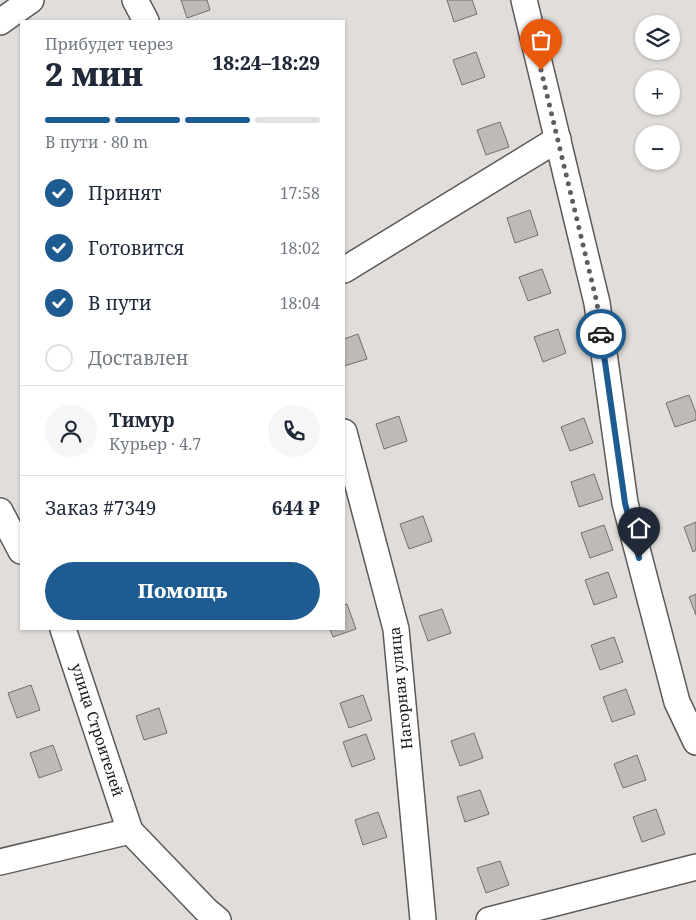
<!DOCTYPE html>
<html lang="ru">
<meta charset="utf-8">
<style>
:root{--surface:#fff;--page:#f6f6f7;--text:#1f2937;--muted:#747a83;--line:#e0e1e3;--accent:#1d5b91}
body{margin:0;font-family:"Noto Serif",serif;background:var(--page);color:var(--text);height:100vh;display:flex;flex-direction:column;font-size:19px;white-space:nowrap}
*{box-sizing:border-box;margin:0}
p{font-size:16px;color:var(--muted)}
.icon{flex:none;width:28px;height:28px;fill:none;stroke:currentColor;stroke-width:2;stroke-linecap:round;stroke-linejoin:round}
.map{position:relative;flex:1;overflow:hidden}
.drawer{position:absolute;left:20px;top:20px;width:325px;height:610px;display:flex;flex-direction:column;background:var(--surface);border-radius:0px;box-shadow:0 1px 4px #0004}
.drawer>*{flex:none}
.fabs{position:absolute;left:635px;top:15px;display:grid;gap:10px}
.fabs a{display:grid;place-items:center;width:45px;height:45px;border-radius:50%;background:var(--surface);box-shadow:0 1px 4px #0004;font-size:25px}
.pin{position:absolute;display:grid;place-items:center;width:42px;height:42px;color:#fff;margin:-51px -21px;border-radius:50% 50% 50% 0;rotate:-45deg;box-shadow:0 0 5px #0007}
.pin .icon{rotate:45deg}
.courier{position:absolute;display:grid;place-items:center;width:50px;height:50px;margin:-25px;border:4px solid #1d5b91;border-radius:50%;background:#fff;color:#222;box-shadow:0 1px 6px #0007}
.summary em{font-style:normal;font-weight:800}
.summary div{display:flex;flex-direction:column-reverse}
.summary{display:flex;align-items:center;justify-content:space-between;height:85px;padding:0 25px}
h1{font-size:32px;font-weight:800;line-height:38px}
.bar{display:grid;grid-template-columns:repeat(4,1fr);gap:8px 5px;align-content:center;height:60px;padding:0 25px}
.bar i{height:6px;border-radius:4px;background:var(--line)}
.bar .on{background:var(--accent)}
.bar p{grid-column:span 4}
.line{display:flex;align-items:center;gap:12px;padding:0 25px;border-top:1px solid var(--line)}
.line div{flex:1}
.round{display:grid;place-items:center;flex:none;width:52px;height:52px;border-radius:26px;background:var(--page)}
ol{padding:0 25px;list-style:none}
li{display:flex;align-items:center;gap:15px;height:55px}
li p{margin-inline-start:auto}
li .icon{padding:5px;border-radius:50%;background:var(--accent);color:#fff;stroke-width:4}
li:last-child{color:var(--muted)}
li i{width:28px;height:28px;border:2px solid var(--line);border-radius:50%}
.cta{display:flex;gap:10px;margin-top:auto;padding:10px 25px}
.cta a{flex:1;height:58px;border-radius:30px;background:var(--accent);color:#fff;font-size:20px;font-weight:800;line-height:58px;text-align:center}
.map>svg:first-child{display:block}
.building{fill:#bdbab7;stroke:#726f6d}
.lines{fill:none;stroke-linecap:round;stroke-linejoin:round}
.minor-casing{stroke:#5c5957;stroke-width:28}
.minor{stroke:#fff;stroke-width:25}
.done{stroke:#605e5d;stroke-width:5;stroke-dasharray:0 9}
.route{stroke:#1d5b91;stroke-width:6}
.labels{text-anchor:middle;stroke-width:4;stroke-linejoin:round;paint-order:stroke}
.street-label{font-size:15px;fill:#1b1a19;stroke:#fff}
</style>
<div class="map">
<svg width="696" height="920" viewBox="0 0 696 920">
<rect width="100%" height="100%" fill="#e0ddda"/>
<g class="building">
<path d="M181,0H207L210,10L187,18Z"/>
<path d="M447,0H472L477,14L454,22Z"/>
<path d="M476,52L485,77L462,85L453,60Z"/>
<path d="M500,122L509,147L486,155L477,130Z"/>
<path d="M530,210L538,235L515,243L507,218Z"/>
<path d="M542,269L551,293L528,301L519,277Z"/>
<path d="M558,329L566,353L543,362L534,337Z"/>
<path d="M358,334L367,359L344,366V339Z"/>
<path d="M689,395L696,413V420L675,427L666,403Z"/>
<path d="M399,416L407,441L384,449L376,424Z"/>
<path d="M584,418L593,443L570,451L561,427Z"/>
<path d="M594,474L603,499L579,507L571,482Z"/>
<path d="M423,516L432,541L409,549L400,524Z"/>
<path d="M696,522V550L693,552L684,527Z"/>
<path d="M604,525L613,550L590,558L581,533Z"/>
<path d="M608,572L617,597L594,605L585,580Z"/>
<path d="M696,594V615L689,597Z"/>
<path d="M347,604L356,629L333,637L330,629H344V605Z"/>
<path d="M442,609L451,633L428,641L419,616Z"/>
<path d="M614,637L623,662L600,670L591,645Z"/>
<path d="M31,685L40,710L17,718L8,693Z"/>
<path d="M626,689L635,714L612,722L603,697Z"/>
<path d="M363,695L372,720L349,728L340,703Z"/>
<path d="M159,708L167,733L144,740L136,716Z"/>
<path d="M474,733L483,758L460,766L451,741Z"/>
<path d="M366,734L375,759L352,767L343,742Z"/>
<path d="M53,745L62,770L39,778L30,753Z"/>
<path d="M637,755L646,780L623,788L614,764Z"/>
<path d="M480,790L489,814L465,822L457,797Z"/>
<path d="M656,809L665,834L642,842L633,817Z"/>
<path d="M378,812L387,837L363,845L355,820Z"/>
<path d="M500,861L509,885L486,893L477,868Z"/>
</g>
<g class="lines">
<g class="minor-casing">
<g id="minor">
<path d="M135,0L146,21"/>
<path d="M524,0L597,303L625,503L677,702L696,742"/>
<path d="M0,22L31,0"/>
<path d="M344,270L558,139"/>
<path d="M344,432L396,629L423,920"/>
<path d="M0,511L21,551"/>
<path d="M63,629L130,831"/>
<path d="M0,862L130,831L206,910L218,920"/>
<path d="M489,920L696,867"/>
</g>
</g>
<use href="#minor" class="minor"/>
</g>
<g class="lines">
<path class="done" d="M541,70L597,303L601,334"/>
<path class="route" d="M601,334L625,503L639,558"/>
</g>
<g class="labels">
<g class="street-label">
<text transform="translate(401 688) rotate(-96)" y="5">Нагорная улица</text>
<text transform="translate(97 730) rotate(72)" y="5">улица Строителей</text>
</g>
</g>
</svg>
<div class="fabs">
<a><svg class="icon" aria-label="layers" viewBox="0 0 24 24"><path d="M12 4l9 5-9 5-9-5zM3 14l9 5 9-5"/></svg></a>
<a>+</a>
<a>−</a>
</div>
<div class="pin" style="left:541px;top:70px;background:#ea580c"><svg class="icon" aria-label="bag" viewBox="0 0 24 24"><path d="M5 8h14l-1 12H6zM9 8a3 3 0 0 1 6 0"/></svg></div>
<div class="pin" style="left:639px;top:558px;background:#1f2937"><svg class="icon" aria-label="home" viewBox="0 0 24 24"><path d="M3 11l9-7 9 7M6 9v11h12V9"/></svg></div>
<div class="courier" style="left:601px;top:334px"><svg class="icon" aria-label="car" viewBox="0 0 24 24"><path d="M5 17H2v-5l4-1 3-4h7l3 4 3 1v5h-3M9 17h6M6 11h13"/><circle cx="7" cy="17" r="2"/><circle cx="17" cy="17" r="2"/></svg></div>
<section class="drawer">
<div class="summary"><div><h1>2 мин</h1><p>Прибудет через</p></div><em>18:24–18:29</em></div>
<div class="bar"><i class="on"></i><i class="on"></i><i class="on"></i><i></i><p>В пути · 80 m</p></div>
<ol>
<li><svg class="icon" aria-label="check" viewBox="0 0 24 24"><path d="M5 12l5 5 9-10"/></svg>Принят<p>17:58</p></li>
<li><svg class="icon" aria-label="check" viewBox="0 0 24 24"><path d="M5 12l5 5 9-10"/></svg>Готовится<p>18:02</p></li>
<li><svg class="icon" aria-label="check" viewBox="0 0 24 24"><path d="M5 12l5 5 9-10"/></svg>В пути<p>18:04</p></li>
<li><i></i>Доставлен</li>
</ol>
<div class="line" style="height:90px"><a class="round"><svg class="icon" aria-label="person" viewBox="0 0 24 24"><circle cx="12" cy="8" r="4"/><path d="M4 21q1-7 8-7t8 7"/></svg></a><div><b>Тимур</b><p>Курьер · 4.7</p></div><a class="round"><svg class="icon" aria-label="phone" viewBox="0 0 24 24"><path d="M5 4h4l2 5-3 2q2 4 5 5l2-3 5 2v4C11 20 4 13 5 4z"/></svg></a></div>
<div class="line" style="height:65px"><div>Заказ #7349</div><b>644 ₽</b></div>
<div class="cta"><a>Помощь</a></div>
</section>
</div>
